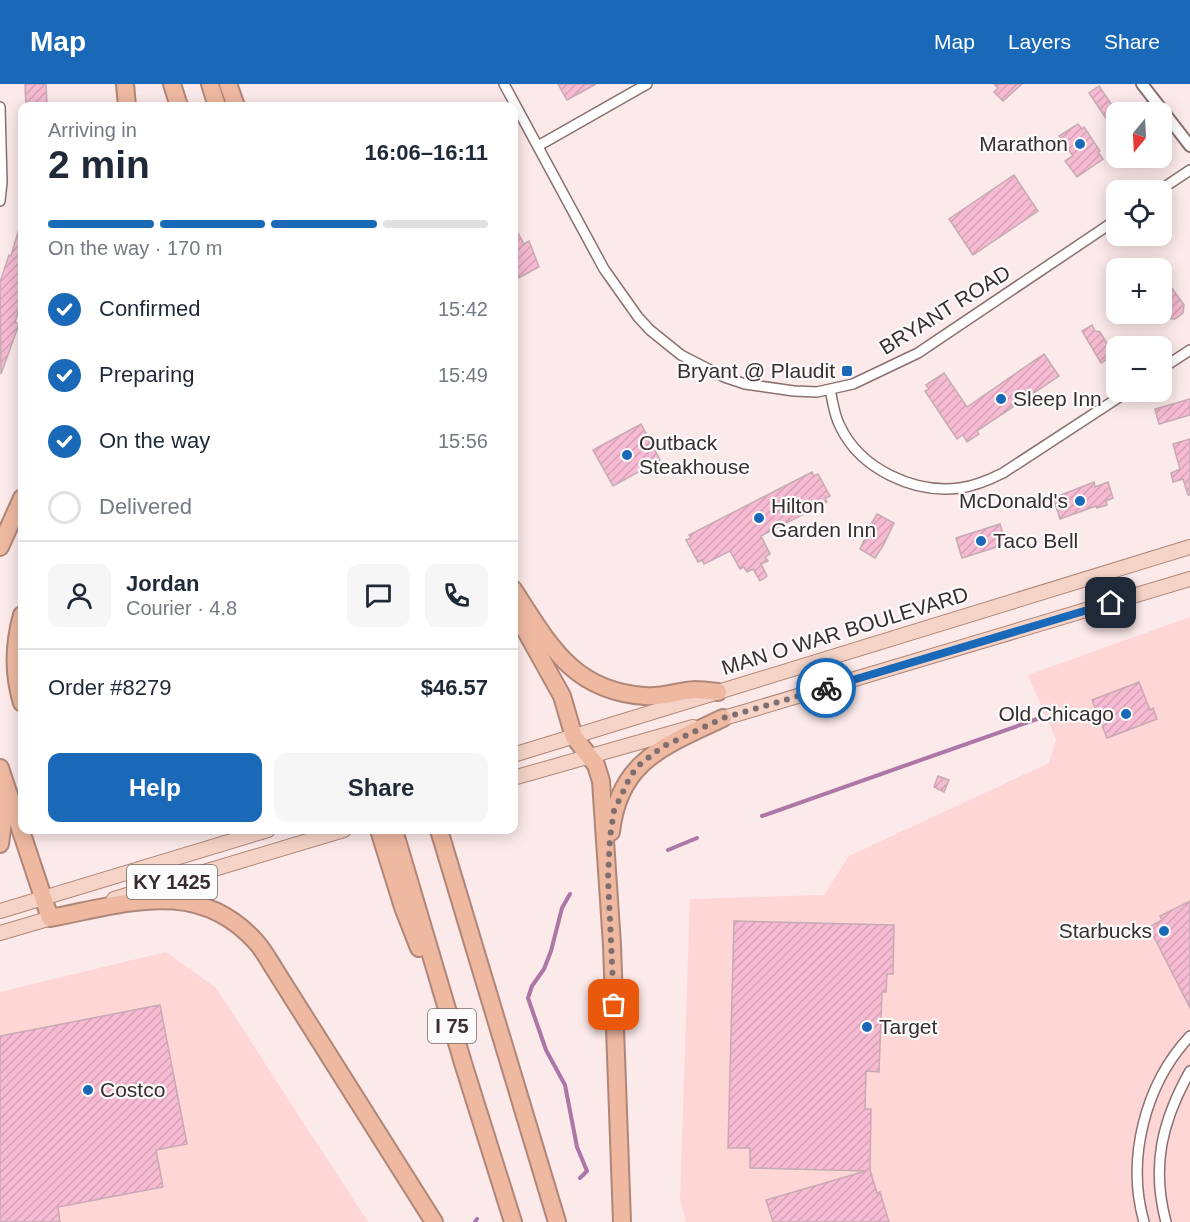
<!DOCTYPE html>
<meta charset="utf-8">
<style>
:root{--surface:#fff;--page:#f6f6f7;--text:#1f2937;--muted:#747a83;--line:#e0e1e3;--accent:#1a69b8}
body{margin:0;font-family:Arial,sans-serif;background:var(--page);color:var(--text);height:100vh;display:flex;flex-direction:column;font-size:22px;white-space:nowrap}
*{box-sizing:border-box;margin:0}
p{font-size:20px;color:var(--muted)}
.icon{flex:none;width:33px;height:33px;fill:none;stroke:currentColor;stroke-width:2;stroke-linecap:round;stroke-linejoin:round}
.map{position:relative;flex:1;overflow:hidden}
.drawer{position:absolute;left:18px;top:18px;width:500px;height:732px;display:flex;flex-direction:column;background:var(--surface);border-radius:12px;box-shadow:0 3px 15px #0003}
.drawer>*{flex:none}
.needle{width:39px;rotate:198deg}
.fabs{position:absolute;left:1106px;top:18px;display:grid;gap:12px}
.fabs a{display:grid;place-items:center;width:66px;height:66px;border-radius:12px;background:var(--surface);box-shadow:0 3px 15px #0003;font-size:30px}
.pin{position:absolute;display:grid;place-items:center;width:51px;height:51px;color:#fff;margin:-26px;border-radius:12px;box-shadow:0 3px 9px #0006}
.courier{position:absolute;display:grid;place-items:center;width:60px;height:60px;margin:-30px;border:4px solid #1a69b8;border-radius:50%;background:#fff;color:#222;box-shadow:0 2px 8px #0007}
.head em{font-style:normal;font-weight:700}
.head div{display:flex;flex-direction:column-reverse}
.head{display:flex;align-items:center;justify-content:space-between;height:102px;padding:0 30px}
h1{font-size:39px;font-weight:700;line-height:45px}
.bar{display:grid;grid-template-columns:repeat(4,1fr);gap:9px 6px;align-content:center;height:72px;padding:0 30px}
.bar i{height:8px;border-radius:4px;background:var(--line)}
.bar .selected{background:var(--accent)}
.bar p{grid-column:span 4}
.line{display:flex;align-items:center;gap:15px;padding:0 30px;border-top:2px solid var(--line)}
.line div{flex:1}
.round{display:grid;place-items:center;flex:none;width:63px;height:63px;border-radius:12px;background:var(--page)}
ol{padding:0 30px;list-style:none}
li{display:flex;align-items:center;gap:18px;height:66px}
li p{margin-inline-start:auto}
li .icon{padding:6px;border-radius:50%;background:var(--accent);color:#fff;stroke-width:4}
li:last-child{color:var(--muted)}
li i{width:33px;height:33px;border:3px solid var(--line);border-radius:50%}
.button{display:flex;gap:12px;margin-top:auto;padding:12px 30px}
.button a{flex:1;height:69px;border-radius:12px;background:var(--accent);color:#fff;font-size:24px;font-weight:700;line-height:69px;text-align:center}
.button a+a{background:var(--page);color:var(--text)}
header{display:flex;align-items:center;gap:36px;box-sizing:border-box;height:84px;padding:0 30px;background:var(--accent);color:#fff}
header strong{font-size:28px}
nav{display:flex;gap:33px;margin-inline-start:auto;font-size:21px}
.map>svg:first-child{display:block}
.built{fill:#fed6d6}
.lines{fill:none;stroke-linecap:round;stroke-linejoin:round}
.stream{stroke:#ac76a6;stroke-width:4}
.building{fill:url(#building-hatch);stroke:#c6aab4;stroke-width:1.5}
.minor-casing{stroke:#8b706f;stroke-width:12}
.tertiary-casing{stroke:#8b706f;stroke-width:14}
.primary-casing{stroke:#af8778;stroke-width:16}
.motorway-casing{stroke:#af8778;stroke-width:20}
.minor{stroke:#fff;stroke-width:9}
.tertiary{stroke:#fff;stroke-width:10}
.primary{stroke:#f5d4c7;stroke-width:14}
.motorway{stroke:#eeb8a1;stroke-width:16}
.done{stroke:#7d6f6f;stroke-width:6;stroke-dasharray:0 10.8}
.route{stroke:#1a69b8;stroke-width:8}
.poi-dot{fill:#1a69b8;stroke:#fbfbfb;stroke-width:2}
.labels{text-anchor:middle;stroke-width:4.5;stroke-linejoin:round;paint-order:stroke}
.shield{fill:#fbfbfb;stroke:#736b6b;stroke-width:1.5}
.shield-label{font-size:20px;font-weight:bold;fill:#392d2d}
.poi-label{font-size:21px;fill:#392d2d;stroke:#fbfbfb;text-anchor:start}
.street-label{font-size:21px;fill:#392d2d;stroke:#fbfbfb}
</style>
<header>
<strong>Map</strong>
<nav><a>Map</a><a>Layers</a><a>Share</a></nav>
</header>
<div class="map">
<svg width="1190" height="1138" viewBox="0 0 1190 1138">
<defs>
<pattern id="building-hatch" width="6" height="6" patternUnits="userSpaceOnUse" patternTransform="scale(1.5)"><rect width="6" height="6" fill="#f6bbd2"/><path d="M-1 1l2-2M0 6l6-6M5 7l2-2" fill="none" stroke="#d4a1b5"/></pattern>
</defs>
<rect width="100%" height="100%" fill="#fce9e9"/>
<g class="built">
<path d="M1190,533V1138H686L680,1116L690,815L824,811L849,772L1049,679L1056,656L1028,591Z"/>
<path d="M166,868L216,904L368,1138H0V908Z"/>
</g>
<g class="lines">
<g class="stream">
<path d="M762,732L1040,634"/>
<path d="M668,766L697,754"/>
<path d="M570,810L562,824L551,867L544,885L532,902L528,914L546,966L565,1001L577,1063L587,1087L580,1094"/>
<path d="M475,1138L477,1135"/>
</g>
</g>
<g class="building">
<path d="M25,0H46L47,22H26Z"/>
<path d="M558,0H596L567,16Z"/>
<path d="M994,0H1022L1003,17L994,8L998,4Z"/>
<path d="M1099,2L1116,27V49L1089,9Z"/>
<path d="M1078,40L1082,45L1084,43L1100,67L1098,68L1103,75L1077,93L1065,77L1073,72L1059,52Z"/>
<path d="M1014,91L1038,127L973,171L949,135Z"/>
<path d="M513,140L524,160L529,157L539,183L513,197Z"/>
<path d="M20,141L22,142V216L15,238L19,240L1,290L0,198L9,171L11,172Z"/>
<path d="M1161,189L1184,221L1183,229L1175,235L1166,234L1161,227Z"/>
<path d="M1092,241L1095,247L1100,248L1114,271L1101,279L1082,247Z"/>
<path d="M1044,270L1059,292L977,347L979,350L967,358L963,351L957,355L925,307L929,305L926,301L944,289L967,323Z"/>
<path d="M1190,315V331L1159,340L1155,325Z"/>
<path d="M641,340L660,376L613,402L593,366Z"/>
<path d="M1190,355V411H1188L1183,395L1173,398L1171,389L1180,385L1173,360Z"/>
<path d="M812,388L814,392L818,390L830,412L825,414L827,418L761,452L770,470L765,473L768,477L761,480L767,492L760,497L753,485L747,488L744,483L740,485L730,467L704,480L702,476L698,478L686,456L691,454L689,451Z"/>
<path d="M1094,398L1095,403L1108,398L1113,414L1106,417L1107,421L1097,424L1096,422L1060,435L1054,416L1062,414L1061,411Z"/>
<path d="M877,430L894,439L883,462L875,474L860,465L866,452H864Z"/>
<path d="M1000,440L1006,460L962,474L956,454Z"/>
<path d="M1139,598L1150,626L1153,624L1157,635L1107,654L1092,616Z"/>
<path d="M938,692L949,696L944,708L934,703Z"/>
<path d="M1190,817V924L1149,843L1162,836L1160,832Z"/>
<path d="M734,837L894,841L893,890H887L886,908H882L879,988L866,987L865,1025H871L870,1086L877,1109L880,1108L889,1138H773L766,1116L866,1087L750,1084V1064H728Z"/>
<path d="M160,921L187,1060L156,1066L163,1103L58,1123L60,1138H0V952Z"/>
</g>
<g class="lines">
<g class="minor-casing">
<g id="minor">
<path d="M504,0L604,185L638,233L650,246L681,271L724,293L745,300L794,307L817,308L853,300L918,269L1116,136"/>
<path d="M0,23L2,98L0,117"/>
<path d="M538,62L647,0"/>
<path d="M1160,106L1190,86"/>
<path d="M1161,285L1190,266"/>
<path d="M830,306C833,318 834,331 840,342C860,385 914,410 960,404C975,402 989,396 1003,389L1127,308"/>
<path d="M1144,1138C1126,1075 1145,1000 1190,952"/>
<path d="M1166,1138C1151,1082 1162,1037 1190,987"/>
</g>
</g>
<g class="tertiary-casing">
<path id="tertiary" d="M1142,0L1190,62"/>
</g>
<g class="primary-casing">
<g id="primary">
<path d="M714,637L1190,495"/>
<path d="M513,671L1190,463"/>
<path d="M513,694L693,643"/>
<path d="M114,815L344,746"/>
<path d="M0,827L268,746"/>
<path d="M0,849L58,832"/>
</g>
</g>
<g class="motorway-casing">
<g id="motorway">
<path d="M125,0L127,22"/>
<path d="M172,0L179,22"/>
<path d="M210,0L217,22"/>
<path d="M228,0L236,22"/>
<path d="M0,463L22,414"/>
<path d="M513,505C549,560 572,607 645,612C662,614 678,607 695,606C702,606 710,607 718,608"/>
<path d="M513,524L562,612L574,653L596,681L601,697L612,861L622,1138"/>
<path d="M22,531C14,560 13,590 22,619"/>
<path d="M0,684L50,834C125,820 198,792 257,859C264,867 270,878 275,886L434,1138"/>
<path d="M0,708L3,737L0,760"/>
<path d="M379,746L403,823L419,864"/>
<path d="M394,746L463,979L513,1138"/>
<path d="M439,746L557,1138"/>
<path d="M611,748C619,676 665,662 723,634"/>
</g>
</g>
<use href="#minor" class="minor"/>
<use href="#tertiary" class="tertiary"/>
<use href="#primary" class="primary"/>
<use href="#motorway" class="motorway"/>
</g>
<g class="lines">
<path class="done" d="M614,921L608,794L610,753L614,727L630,693L638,682L662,663L723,634L826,604"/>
<path class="route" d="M826,604L1111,519"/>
</g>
<g class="poi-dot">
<circle cx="1080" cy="60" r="6"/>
<rect x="841" y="281" width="12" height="12" rx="3"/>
<circle cx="1001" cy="315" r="6"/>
<circle cx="627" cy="371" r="6"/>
<circle cx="1080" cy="417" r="6"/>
<circle cx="759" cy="434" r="6"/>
<circle cx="981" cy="457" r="6"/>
<circle cx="1126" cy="630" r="6"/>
<circle cx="1164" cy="847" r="6"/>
<circle cx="867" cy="943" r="6"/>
<circle cx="88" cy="1006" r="6"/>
</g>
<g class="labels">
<g class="shield">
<rect x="127" y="781" width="90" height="34" rx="4.5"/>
<rect x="428" y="925" width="48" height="34" rx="4.5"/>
</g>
<g class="shield-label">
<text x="172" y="805">KY 1425</text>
<text x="452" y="949">I 75</text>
</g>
<g class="poi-label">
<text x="1068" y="67" text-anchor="end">Marathon</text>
<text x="835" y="294" text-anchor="end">Bryant @ Plaudit</text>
<text x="1013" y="322">Sleep Inn</text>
<text x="639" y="366">Outback<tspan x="639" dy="24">Steakhouse</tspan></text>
<text x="1068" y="424" text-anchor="end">McDonald's</text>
<text x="771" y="429">Hilton<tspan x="771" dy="24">Garden Inn</tspan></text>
<text x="993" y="464">Taco Bell</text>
<text x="1114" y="637" text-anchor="end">Old Chicago</text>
<text x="1152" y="854" text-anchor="end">Starbucks</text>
<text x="879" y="950">Target</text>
<text x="100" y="1013">Costco</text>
</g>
<g class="street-label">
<text transform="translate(945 226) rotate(-32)" y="7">BRYANT ROAD</text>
<text transform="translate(845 547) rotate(-17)" y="7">MAN O WAR BOULEVARD</text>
</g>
</g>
</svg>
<div class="fabs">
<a><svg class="needle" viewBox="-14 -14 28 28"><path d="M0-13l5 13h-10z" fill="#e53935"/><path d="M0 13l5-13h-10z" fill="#747a83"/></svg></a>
<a><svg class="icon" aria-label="locate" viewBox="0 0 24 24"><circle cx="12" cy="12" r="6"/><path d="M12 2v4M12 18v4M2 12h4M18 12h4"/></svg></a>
<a>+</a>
<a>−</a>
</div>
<div class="pin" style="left:614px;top:921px;background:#ea580c"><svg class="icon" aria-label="bag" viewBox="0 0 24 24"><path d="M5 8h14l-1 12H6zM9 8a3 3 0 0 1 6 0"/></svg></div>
<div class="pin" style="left:1111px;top:519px;background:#1f2937"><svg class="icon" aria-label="home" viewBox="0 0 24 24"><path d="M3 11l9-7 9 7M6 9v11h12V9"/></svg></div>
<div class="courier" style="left:826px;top:604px"><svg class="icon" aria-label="bike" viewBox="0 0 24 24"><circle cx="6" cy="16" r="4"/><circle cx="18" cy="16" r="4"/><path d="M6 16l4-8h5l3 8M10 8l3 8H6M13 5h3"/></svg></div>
<section class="drawer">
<div class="head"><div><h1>2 min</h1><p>Arriving in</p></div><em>16:06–16:11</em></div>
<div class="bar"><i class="selected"></i><i class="selected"></i><i class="selected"></i><i></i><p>On the way · 170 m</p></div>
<ol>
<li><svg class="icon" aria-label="check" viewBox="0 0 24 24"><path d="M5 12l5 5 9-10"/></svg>Confirmed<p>15:42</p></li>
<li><svg class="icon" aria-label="check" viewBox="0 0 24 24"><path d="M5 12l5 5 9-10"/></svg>Preparing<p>15:49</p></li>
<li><svg class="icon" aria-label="check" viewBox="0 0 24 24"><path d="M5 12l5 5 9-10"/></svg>On the way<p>15:56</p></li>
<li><i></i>Delivered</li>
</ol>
<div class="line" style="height:108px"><a class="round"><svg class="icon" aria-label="person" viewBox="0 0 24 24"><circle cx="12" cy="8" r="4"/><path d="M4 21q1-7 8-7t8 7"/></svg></a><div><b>Jordan</b><p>Courier · 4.8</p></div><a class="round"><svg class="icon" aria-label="chat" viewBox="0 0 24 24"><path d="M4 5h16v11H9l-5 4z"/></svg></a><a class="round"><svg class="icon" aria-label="phone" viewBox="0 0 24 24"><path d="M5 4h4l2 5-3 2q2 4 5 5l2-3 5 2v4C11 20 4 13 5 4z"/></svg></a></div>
<div class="line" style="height:78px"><div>Order #8279</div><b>$46.57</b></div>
<div class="button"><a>Help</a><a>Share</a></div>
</section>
</div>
